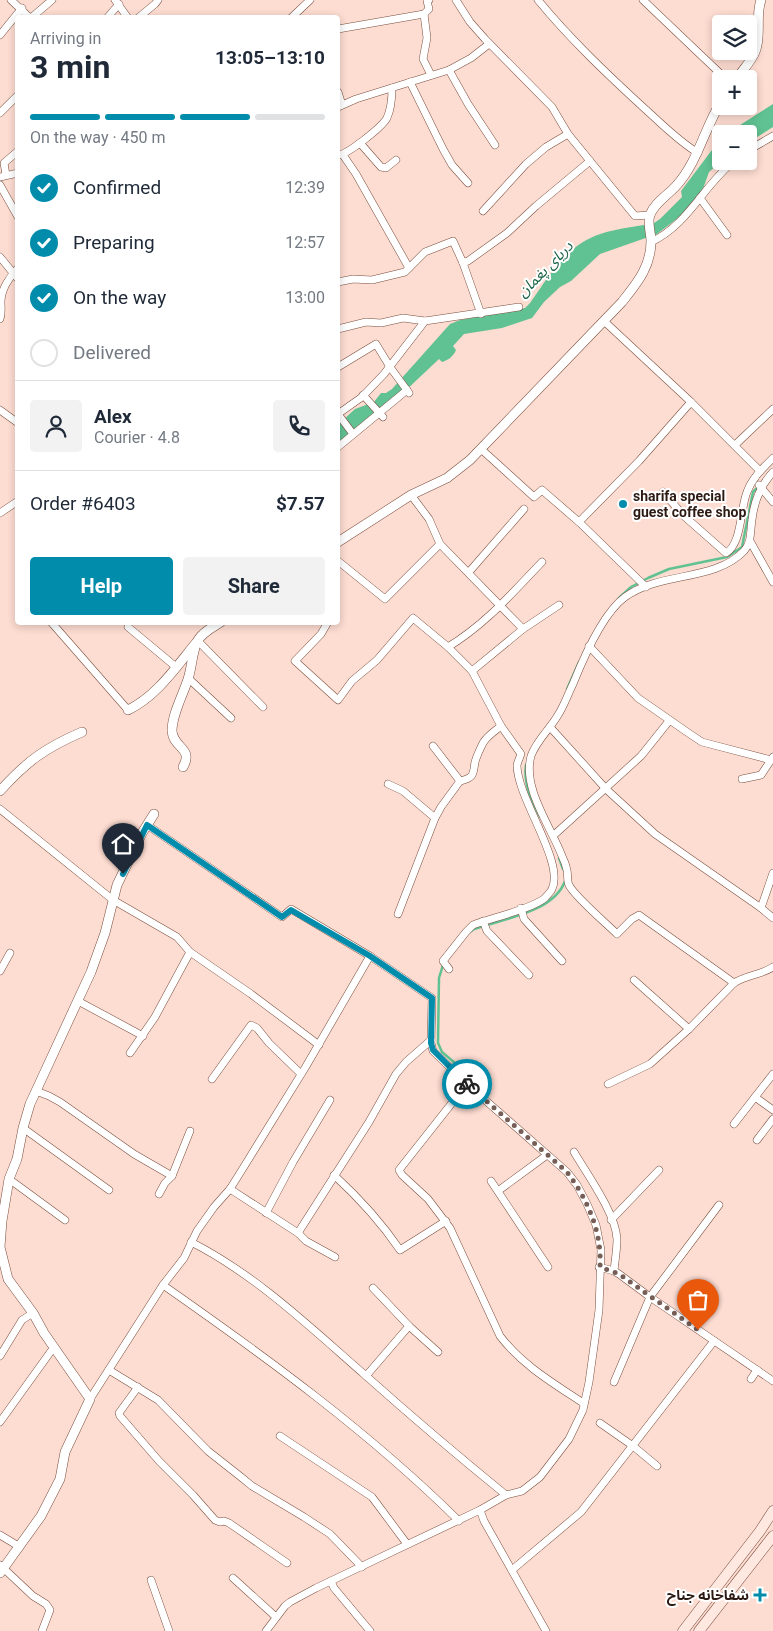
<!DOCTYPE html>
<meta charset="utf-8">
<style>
:root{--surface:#fff;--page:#f2f2f3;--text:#1f2937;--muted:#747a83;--line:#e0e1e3;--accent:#018cab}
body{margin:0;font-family:Roboto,"Noto Sans Arabic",sans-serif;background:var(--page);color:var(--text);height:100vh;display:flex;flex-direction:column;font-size:19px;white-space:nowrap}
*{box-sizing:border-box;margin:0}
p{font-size:16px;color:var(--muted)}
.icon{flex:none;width:28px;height:28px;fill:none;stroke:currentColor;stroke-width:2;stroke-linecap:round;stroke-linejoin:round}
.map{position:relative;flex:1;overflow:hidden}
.details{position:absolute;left:15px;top:15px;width:325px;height:610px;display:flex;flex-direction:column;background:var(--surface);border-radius:5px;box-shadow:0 2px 8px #0003}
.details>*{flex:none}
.buttons{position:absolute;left:712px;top:15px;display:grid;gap:10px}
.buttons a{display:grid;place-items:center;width:45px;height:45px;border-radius:5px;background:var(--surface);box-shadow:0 2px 8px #0003;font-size:25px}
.pin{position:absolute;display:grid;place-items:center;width:42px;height:42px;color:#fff;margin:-51px -21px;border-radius:50% 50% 50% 0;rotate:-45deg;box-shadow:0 0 5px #0007}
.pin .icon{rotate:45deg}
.courier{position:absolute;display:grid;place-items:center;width:50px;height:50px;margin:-25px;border:4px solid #018cab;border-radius:50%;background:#fff;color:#222;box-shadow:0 1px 6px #0007}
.summary em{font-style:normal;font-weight:700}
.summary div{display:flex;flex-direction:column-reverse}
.summary{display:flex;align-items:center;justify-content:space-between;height:85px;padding:0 15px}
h1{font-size:32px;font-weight:700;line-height:38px}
.bar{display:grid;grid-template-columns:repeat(4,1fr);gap:8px 5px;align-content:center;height:60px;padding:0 15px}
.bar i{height:6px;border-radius:4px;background:var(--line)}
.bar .active{background:var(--accent)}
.bar p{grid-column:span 4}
.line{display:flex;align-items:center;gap:12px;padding:0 15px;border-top:1px solid var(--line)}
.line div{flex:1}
.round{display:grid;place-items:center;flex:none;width:52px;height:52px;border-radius:5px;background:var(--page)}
ol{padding:0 15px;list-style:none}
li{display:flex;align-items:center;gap:15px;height:55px}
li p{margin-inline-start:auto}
li .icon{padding:5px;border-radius:50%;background:var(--accent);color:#fff;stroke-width:4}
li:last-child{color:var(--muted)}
li i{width:28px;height:28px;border:2px solid var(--line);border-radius:50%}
.cta{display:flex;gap:10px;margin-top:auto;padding:10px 15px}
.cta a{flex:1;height:58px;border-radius:5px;background:var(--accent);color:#fff;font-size:20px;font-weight:700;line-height:58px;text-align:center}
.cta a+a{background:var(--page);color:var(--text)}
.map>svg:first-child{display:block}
.water{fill:#60c292}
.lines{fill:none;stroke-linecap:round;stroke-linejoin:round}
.stream{stroke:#60c292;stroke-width:2.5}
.minor-casing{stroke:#7a4e3e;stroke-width:8}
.tertiary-casing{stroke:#7a4e3e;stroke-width:10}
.secondary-casing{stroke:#7a4e3e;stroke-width:11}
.minor{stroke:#fff;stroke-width:7}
.tertiary{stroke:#fff;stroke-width:9}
.secondary{stroke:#fee8e0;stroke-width:10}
.done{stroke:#765e56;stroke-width:5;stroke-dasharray:0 9}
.route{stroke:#018cab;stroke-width:6}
.poi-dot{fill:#018cab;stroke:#fff;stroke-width:2}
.labels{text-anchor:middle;stroke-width:4;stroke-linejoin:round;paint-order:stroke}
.poi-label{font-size:14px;font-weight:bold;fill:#2d1a13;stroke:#fff;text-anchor:start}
.water-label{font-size:15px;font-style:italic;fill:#1a6343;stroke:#fff}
</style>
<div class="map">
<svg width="773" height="1631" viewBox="0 0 773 1631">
<rect width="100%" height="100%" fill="#fddcd1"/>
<g class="water">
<path d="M773,104V127L749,142V134H726Z"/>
<path d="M721,138L722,161L709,172L703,189L682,215L657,234L600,254L571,281L560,287L544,302L532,318L502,328L464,334L453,346L456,350C453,357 448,360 442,362L439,359L403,393L338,447V422H341L355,409L374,402L381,393H386L392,389L450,324L460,320L525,308L530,303C545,282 560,256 583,242C604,229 631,228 654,223L660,219L682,197L681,191Z"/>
</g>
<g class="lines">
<g class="stream">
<path d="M619,598L631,587L648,578L669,569L727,557L742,547L753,492L759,486"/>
<path d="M567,689L579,662"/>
<path d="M526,765C523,783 532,801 540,817"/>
<path d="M559,858L563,869"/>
<path d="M470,932L474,929C503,919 554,912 565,881"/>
<path d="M443,965L439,978L438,1043L442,1052L489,1092"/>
</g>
<g class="minor-casing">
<g id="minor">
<path d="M11,0L30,18"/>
<path d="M115,0L128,18"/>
<path d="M538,0C570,39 607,74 644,108C662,124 677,140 698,153"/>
<path d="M643,0L726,79"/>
<path d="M424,14L427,38L423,59L431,75"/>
<path d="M31,18L52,0"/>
<path d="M107,18L119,4"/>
<path d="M138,18L155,4L158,0"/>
<path d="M291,18L310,0"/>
<path d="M338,29L424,14L429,9L427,1L429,0"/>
<path d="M0,35L22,8"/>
<path d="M449,70L468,104L495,145"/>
<path d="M410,82L443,149L452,165L468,183"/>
<path d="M338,92L342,105"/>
<path d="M338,107L356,99L449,70L471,58L489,44"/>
<path d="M0,113L18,95"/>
<path d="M360,143L381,167L386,168L396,160"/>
<path d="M749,150L773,136"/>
<path d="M338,155C347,155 382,127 387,118C391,109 392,98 392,88"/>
<path d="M343,155L356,174L409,268"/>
<path d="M590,161L635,216L649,215"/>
<path d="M6,175L4,163L18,151"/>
<path d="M0,177L18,173"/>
<path d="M0,185L18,217"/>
<path d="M700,198L727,235"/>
<path d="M483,211L526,164L546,147L568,134"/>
<path d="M651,242C688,225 703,186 734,161"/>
<path d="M0,257L18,279"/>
<path d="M463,263L481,314"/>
<path d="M338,282L353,279L372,280L405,272L425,252L453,241L463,263L468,261L507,233L536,206L590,161L568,134L552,107L485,39L470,22L456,0"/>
<path d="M0,319C2,313 1,308 1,302C1,290 9,277 18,268"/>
<path d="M605,322L691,402L760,471"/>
<path d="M338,329L366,322L381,323L403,318L425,321"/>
<path d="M338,367L376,344L390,367L409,393"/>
<path d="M363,395L383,417"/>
<path d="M0,410L18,423"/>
<path d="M338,414L362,397L384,374L425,321L519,307"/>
<path d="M338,414L353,434"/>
<path d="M735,445L773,409"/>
<path d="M338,447L407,390"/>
<path d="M481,449L534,497L542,490L579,522L646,587"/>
<path d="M759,485L773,502"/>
<path d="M663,492L684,516L726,553C742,544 740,509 747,492C752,478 763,468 773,458"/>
<path d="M411,495L429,519L440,544L523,629"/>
<path d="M0,513L18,501"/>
<path d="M579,522L639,461L691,402"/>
<path d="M750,541L773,582"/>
<path d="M338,561L385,599L440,544"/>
<path d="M469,572L524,509"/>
<path d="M51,622L128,710"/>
<path d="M328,622L321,634L295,661L338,700L352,681L377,660L413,618L448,647L472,671L501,726L521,754C520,757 518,761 517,765C517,798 565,862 552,889C551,892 547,895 545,898C532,909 491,918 473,925L466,932L443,961L449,969"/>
<path d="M128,627L176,667"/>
<path d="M198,641L263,707"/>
<path d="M589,646L638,698L687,732L702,742L771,760"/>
<path d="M448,647C486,624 512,593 542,562"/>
<path d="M472,671L523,629L559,605"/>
<path d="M188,678L231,718"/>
<path d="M550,727L606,789L655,834L761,908L773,873"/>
<path d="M433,746L460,781"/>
<path d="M742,779L761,775L773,757"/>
<path d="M388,784L403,791L435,818"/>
<path d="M0,809L113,900L177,937L190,952L251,994L319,1045"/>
<path d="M147,825L282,917L291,909L370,956L432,998L431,1043L433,1051L468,1085L567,1172L577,1185L587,1204L596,1225L601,1250L599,1310L589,1382L583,1410L569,1439L540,1477L522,1491L506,1495L480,1510L316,1588L290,1602L285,1606L266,1631"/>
<path d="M554,835L641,756L669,721"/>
<path d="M521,908L524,919L562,961"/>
<path d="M761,908L773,918"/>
<path d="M398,914L435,818L441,807L460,781C475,778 473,773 475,762C477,755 480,749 483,743C487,736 495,731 501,726"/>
<path d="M483,921L487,931L529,975"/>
<path d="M0,971L10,953"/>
<path d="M634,980L689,1029"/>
<path d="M734,983L639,915L632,919L617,934C607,924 574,896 569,885C567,881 568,875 567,870C566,865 564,860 562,856C551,827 522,788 531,756C536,741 550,729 558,715C564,706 568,694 573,684C583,659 603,613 625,597C661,571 714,582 744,551C752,542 750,531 752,520C754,501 760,486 773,472"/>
<path d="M78,1001L143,1036"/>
<path d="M130,1053L155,1017L190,952"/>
<path d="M212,1079L251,1025L257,1028L269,1043L301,1074"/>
<path d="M467,1084L399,1170L402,1175L428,1199L450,1228L500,1336C522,1365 553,1383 583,1403"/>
<path d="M608,1084L650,1064L689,1029L734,983C746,975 761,975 773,967"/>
<path d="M36,1091L49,1096L60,1102L134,1154L172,1176"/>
<path d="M755,1097L773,1110"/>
<path d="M734,1124L773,1074"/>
<path d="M23,1128L109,1190"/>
<path d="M757,1140L773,1119"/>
<path d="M574,1152C587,1174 616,1214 617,1239C617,1250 615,1260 614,1271"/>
<path d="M334,1175C359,1198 381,1222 400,1250L446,1221"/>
<path d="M9,1179L65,1220"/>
<path d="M491,1181L548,1267"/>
<path d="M230,1189L298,1233L306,1241L335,1257"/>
<path d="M498,1191L547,1155"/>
<path d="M159,1194L165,1183L172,1176L190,1131"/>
<path d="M266,1213L293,1162L330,1100"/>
<path d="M611,1220L659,1170"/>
<path d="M298,1233L369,1122L396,1074L406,1062L431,1040"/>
<path d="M191,1242C256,1275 310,1327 365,1375C411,1416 458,1456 506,1495"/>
<path d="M599,1267L614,1271L619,1274L650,1297L773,1381"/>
<path d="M163,1285C266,1357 369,1432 459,1521"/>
<path d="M373,1288L409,1326L438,1352"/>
<path d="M0,1356L22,1320L33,1313"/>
<path d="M109,1370L158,1400L208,1451L241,1477L252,1486L304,1517L330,1534L362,1567"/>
<path d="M366,1376L409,1326"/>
<path d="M751,1379L757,1370"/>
<path d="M614,1382L650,1297L719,1205"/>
<path d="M138,1387L119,1413L120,1416L159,1461L193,1495L215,1520L220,1522L224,1521L229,1523L287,1563"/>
<path d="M90,1399L163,1285L184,1258L197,1231L214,1207L230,1189L245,1165L305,1068L370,956"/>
<path d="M0,1422L54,1347"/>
<path d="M600,1423L633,1446L657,1466"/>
<path d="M280,1436L372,1497L407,1544"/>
<path d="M480,1510L484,1521L546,1631"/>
<path d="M0,1535L20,1547"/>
<path d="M0,1565L33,1596L46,1604L50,1610L42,1631"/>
<path d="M512,1570L581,1512L714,1341"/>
<path d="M233,1578L276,1617"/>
<path d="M151,1580L169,1631"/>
<path d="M331,1581L334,1588L370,1631"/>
</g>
</g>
<g class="tertiary-casing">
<g id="tertiary">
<path d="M737,79C742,70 751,62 755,52C762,35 755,17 761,0"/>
<path d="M338,542L411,495L447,478L470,460L622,302C637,283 651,267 651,241C651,233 647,222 650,215C654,203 668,195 676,186C698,162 704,129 721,102"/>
<path d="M128,710C157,696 176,667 196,643"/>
<path d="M183,767C194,748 173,748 172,731C172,714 183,695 188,679C192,667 192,653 197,642C201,633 213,627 221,622"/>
<path d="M0,791C27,761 45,748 82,732"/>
<path d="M0,1573L41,1516L60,1479L65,1452L90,1399L44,1333L33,1313L8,1279L0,1247L2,1221L9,1179L17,1159L23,1128L30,1104L91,972L105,933L117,885L142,833L154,814"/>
</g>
</g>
<g class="secondary-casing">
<g id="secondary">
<path d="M683,1631L760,1531L773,1511"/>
<path d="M699,1631L773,1536"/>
</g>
</g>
<use href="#minor" class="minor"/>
<use href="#tertiary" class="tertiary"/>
<use href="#secondary" class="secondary"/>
</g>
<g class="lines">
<path class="done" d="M467,1084L567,1172C588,1200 602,1232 600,1267L619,1274L698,1330"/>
<path class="route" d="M123,874L147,825L282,917L291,910L370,956L432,998L431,1043L433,1050L467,1084"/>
</g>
<g class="poi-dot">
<circle cx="623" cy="504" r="5"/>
<path d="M757.5 1587.5h5v5h5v5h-5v5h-5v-5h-5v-5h5z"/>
</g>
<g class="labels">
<g class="poi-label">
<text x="633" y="501">sharifa special<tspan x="633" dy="16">guest coffee shop</tspan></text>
<text x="749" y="1600" text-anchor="end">شفاخانه جناح</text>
</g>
<g class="water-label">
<text transform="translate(545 269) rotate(-45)" y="5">دریای پغمان</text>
</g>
</g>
</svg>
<div class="buttons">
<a><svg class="icon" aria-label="layers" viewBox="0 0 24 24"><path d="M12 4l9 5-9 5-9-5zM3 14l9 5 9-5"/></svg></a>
<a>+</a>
<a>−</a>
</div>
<div class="pin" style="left:698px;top:1330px;background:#ea580c"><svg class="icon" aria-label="bag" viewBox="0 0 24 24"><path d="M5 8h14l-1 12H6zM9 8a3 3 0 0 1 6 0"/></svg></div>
<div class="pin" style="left:123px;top:874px;background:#1f2937"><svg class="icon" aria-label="home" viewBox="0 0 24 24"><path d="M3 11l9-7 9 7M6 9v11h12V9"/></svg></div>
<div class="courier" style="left:467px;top:1084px"><svg class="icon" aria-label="bike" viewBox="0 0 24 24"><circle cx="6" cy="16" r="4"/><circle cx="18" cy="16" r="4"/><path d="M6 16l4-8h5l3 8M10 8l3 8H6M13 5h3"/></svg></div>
<section class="details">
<div class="summary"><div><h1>3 min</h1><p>Arriving in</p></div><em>13:05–13:10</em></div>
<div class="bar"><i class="active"></i><i class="active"></i><i class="active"></i><i></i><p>On the way · 450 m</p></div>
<ol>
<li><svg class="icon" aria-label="check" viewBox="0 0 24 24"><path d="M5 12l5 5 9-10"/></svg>Confirmed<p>12:39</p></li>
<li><svg class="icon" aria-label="check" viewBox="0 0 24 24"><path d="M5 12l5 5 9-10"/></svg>Preparing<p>12:57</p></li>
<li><svg class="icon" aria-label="check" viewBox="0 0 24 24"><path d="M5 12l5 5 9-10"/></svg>On the way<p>13:00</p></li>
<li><i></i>Delivered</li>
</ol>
<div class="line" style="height:90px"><a class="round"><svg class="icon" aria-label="person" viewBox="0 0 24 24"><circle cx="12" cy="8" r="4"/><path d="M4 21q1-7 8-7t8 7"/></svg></a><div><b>Alex</b><p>Courier · 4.8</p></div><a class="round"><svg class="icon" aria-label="phone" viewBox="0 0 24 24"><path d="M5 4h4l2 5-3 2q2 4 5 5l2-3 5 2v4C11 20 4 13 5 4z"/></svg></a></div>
<div class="line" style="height:65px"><div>Order #6403</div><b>$7.57</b></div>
<div class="cta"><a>Help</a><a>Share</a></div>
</section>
</div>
